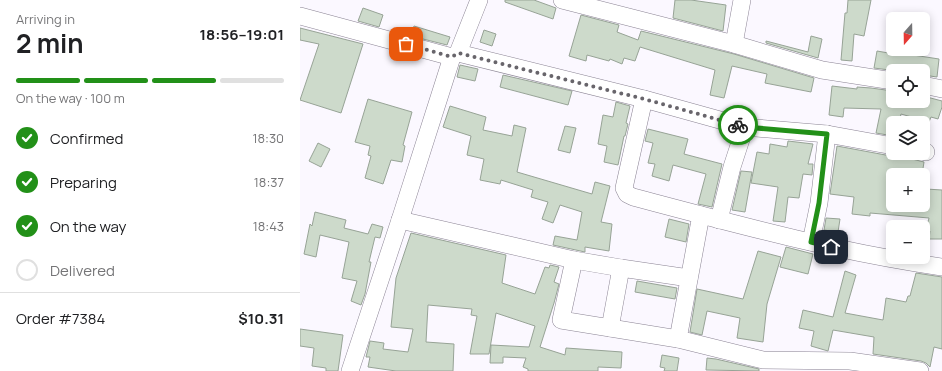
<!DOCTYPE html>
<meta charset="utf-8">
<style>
:root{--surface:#fff;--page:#f6f6f6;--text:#202124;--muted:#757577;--line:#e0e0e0;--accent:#229018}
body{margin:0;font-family:Manrope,sans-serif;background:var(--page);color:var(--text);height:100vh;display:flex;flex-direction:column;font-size:15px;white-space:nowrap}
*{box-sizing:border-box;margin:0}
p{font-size:13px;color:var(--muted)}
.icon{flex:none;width:22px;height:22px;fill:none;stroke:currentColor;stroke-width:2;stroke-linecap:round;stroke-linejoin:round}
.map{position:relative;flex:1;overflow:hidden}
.drawer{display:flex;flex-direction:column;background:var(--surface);width:300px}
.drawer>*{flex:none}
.needle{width:26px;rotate:200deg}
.fabs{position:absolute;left:586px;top:12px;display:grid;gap:8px}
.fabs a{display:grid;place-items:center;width:44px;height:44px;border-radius:6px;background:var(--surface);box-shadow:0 2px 10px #0003;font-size:20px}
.pin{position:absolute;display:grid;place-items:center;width:34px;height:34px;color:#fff;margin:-17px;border-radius:8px;box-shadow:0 2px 6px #0006}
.courier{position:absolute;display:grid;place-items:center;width:40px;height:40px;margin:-20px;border:3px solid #229018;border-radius:50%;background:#fff;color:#222;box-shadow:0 1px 5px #0007}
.overview em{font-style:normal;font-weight:700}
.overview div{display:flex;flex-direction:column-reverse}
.overview{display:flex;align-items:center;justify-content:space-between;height:68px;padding:0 16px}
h1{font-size:26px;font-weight:700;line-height:30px}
.bar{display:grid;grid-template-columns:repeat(4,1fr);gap:6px 4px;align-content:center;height:48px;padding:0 16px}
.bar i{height:5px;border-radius:3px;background:var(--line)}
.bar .active{background:var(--accent)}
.bar p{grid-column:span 4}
.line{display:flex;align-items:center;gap:10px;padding:0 16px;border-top:1px solid var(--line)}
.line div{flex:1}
ol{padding:0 16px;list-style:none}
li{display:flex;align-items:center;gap:12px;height:44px}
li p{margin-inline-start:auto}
li .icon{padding:4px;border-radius:50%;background:var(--accent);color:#fff;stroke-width:4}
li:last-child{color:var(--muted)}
li i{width:22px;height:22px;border:2px solid var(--line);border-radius:50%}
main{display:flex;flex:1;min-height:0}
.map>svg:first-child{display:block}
.building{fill:#cddacb;stroke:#97a396}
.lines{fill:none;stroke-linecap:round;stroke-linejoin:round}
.street-casing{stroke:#8b8494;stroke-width:18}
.street{stroke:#fff;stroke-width:17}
.done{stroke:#68656b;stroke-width:4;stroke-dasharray:0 7.2}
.route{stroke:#229018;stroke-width:5}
</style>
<main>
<section class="drawer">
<div class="overview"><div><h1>2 min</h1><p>Arriving in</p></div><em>18:56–19:01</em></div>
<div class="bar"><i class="active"></i><i class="active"></i><i class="active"></i><i></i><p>On the way · 100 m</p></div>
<ol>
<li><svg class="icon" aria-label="check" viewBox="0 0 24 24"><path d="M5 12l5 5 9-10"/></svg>Confirmed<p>18:30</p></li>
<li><svg class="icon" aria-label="check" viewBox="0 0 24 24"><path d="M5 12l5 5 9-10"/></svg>Preparing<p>18:37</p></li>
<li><svg class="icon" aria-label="check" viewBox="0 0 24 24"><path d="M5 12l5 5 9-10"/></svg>On the way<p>18:43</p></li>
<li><i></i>Delivered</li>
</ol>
<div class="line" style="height:52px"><div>Order #7384</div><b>$10.31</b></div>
</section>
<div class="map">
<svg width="642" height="371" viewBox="0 0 642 371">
<rect width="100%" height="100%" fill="#fbf8ff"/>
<g class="building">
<path d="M205,0H234L256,8L253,19L205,2Z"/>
<path d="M375,0H391L426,5L423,31L373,18Z"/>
<path d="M548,0H571L564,36L554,34L552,61L541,60L545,13H547Z"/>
<path d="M63,8L83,15L79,27L58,21Z"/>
<path d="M281,15L319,25L317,32L338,40L341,31L434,54L514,78L511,92L465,83L467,74L432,66L424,98L410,95L415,70L340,47L335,61L324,58L322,64L310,59L309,61L287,55L286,61L269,56Z"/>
<path d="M114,26L150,37L147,45L111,36Z"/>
<path d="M0,28L63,44L41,113L0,100L19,44L0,40Z"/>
<path d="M184,30L196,34L192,46L180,42Z"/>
<path d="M511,36L522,39L518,58L466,43V41L508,52Z"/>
<path d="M577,51L600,55V53L639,59L637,77L623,75V71H597L574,68Z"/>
<path d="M160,65L178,69L175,81L157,77Z"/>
<path d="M203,75L272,91L268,105L200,87Z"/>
<path d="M532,86L557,89V87L571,88L593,91V101H623V96L642,101V107L638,119L631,117L629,122L601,114L599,123H593V136L576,133L581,109L544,108L543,117L529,115Z"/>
<path d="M68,99L112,112L103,145L105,146L102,162L91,160L83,184L65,178L71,156L68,155L70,146L55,142Z"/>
<path d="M316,102L330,106L326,123L328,124L325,136H324L318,165L304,162L307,146L298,144L303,115L313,117Z"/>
<path d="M150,106L186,117L183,130L212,136L214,125L226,128L217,172L292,194L295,182L310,186L301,222L312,224L309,251L285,247V252L253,245L255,236L277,240L282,212L260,205L253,223L242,219L248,202L231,197L233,190L201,180L200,184L180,180L184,159L167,155L171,136L143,127Z"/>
<path d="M265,126L276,128L270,153L258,150Z"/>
<path d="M348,129L388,139L384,154L422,164L412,207L398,204L406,174L373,165L369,181L352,176L355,164L348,163L353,143L345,141Z"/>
<path d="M488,141L513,144L508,164H513L512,175L503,174L499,198L488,197L485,222L473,221L478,187L451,183L457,152L469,154L470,144L487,147Z"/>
<path d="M18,143L30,149L21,167L9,161Z"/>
<path d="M537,146L591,156L596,155L624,162L622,175H593V205H625L626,189L642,190V239H629L630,231L626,230L629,218L570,213V216L552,214L554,197L530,194Z"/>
<path d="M441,171L452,172L445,212L432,210Z"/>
<path d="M15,212L46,220L44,228L68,234L72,224L83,227L80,238L75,237L69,262H71L65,294L61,305L51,301L57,281L42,278L49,242L20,235L16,257L4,254L10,224L12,226Z"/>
<path d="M526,218L540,219L538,232L524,230Z"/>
<path d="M369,219L389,224L386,242L365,237Z"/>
<path d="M111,233L206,255L202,283L235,294L245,267L249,268L250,265L259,267L254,282L259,284L254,303L240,347L265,355L266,348L322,352L321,368L298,367V371H228V369L223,367L226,358L203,357V363H190L191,345L229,347L235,326L196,313L189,354H170L177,316L171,315L172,309L128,305L126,342L154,344L153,371H96L68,367L70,357H66L70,341L84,343L83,349L108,352L113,329L91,327L96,278Z"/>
<path d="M486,247L513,254L508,274L480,267Z"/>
<path d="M458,251L481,257L467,304L463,342L437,338L440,318L407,311L402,335L390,332L397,289L443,299Z"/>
<path d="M545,271L556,275L545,313L583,320L586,298L606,302L608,296H610L616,273L642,277V349L634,347L630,367L626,363L621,361L573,354L574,337L533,330L528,351L511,346L514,331L499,328L503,310L533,317Z"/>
<path d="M337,281L377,288L375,299L335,292Z"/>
<path d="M0,329L43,335L38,371H26V368L12,366L14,348L0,346Z"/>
<path d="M362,355L379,358L377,371H364L365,368L360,367Z"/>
<path d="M407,358L416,359L459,369V371L406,370Z"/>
</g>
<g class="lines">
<g class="street-casing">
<g id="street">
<path d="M262,0L434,44L522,70L593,81"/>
<path d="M0,16L152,57"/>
<path d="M434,44L442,0"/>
<path d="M158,53L344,99L445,127L527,134L593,146"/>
<path d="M623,85L642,89"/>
<path d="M344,99L324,188L327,194L333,197C435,224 537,252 642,267"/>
<path d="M623,151L626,152"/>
<path d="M100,220L274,260L261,320L378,339L463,360L550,361L620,371"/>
<path d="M419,220L432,167L445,127"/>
<path d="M511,242L519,203L527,134"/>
<path d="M274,260L321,268"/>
<path d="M310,328L321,268L389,278"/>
<path d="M378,339L401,215"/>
<path d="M50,371L100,220L152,57L158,53L179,0"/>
</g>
</g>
<use href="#street" class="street"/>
</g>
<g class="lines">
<path class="done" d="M106,44L152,57L158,53L344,99L438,125"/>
<path class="route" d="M438,125L445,127L527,134L519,203L511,242L531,247"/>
</g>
</svg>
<div class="fabs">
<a><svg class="needle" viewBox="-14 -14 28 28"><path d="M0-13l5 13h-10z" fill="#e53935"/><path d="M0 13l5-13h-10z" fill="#757577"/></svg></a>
<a><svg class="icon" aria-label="locate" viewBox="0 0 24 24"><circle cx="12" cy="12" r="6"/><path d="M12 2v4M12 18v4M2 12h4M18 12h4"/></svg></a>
<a><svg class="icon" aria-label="layers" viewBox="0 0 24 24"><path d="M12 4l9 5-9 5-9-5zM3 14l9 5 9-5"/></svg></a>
<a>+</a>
<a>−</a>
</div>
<div class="pin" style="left:106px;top:44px;background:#ea580c"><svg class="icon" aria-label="bag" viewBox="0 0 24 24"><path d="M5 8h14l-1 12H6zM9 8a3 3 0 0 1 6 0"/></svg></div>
<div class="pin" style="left:531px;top:247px;background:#1f2937"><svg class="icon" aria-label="home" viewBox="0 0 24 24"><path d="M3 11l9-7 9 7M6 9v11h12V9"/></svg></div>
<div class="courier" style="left:438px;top:125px"><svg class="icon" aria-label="bike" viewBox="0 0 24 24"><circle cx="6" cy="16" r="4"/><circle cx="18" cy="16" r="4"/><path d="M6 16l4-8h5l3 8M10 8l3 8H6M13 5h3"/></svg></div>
</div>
</main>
